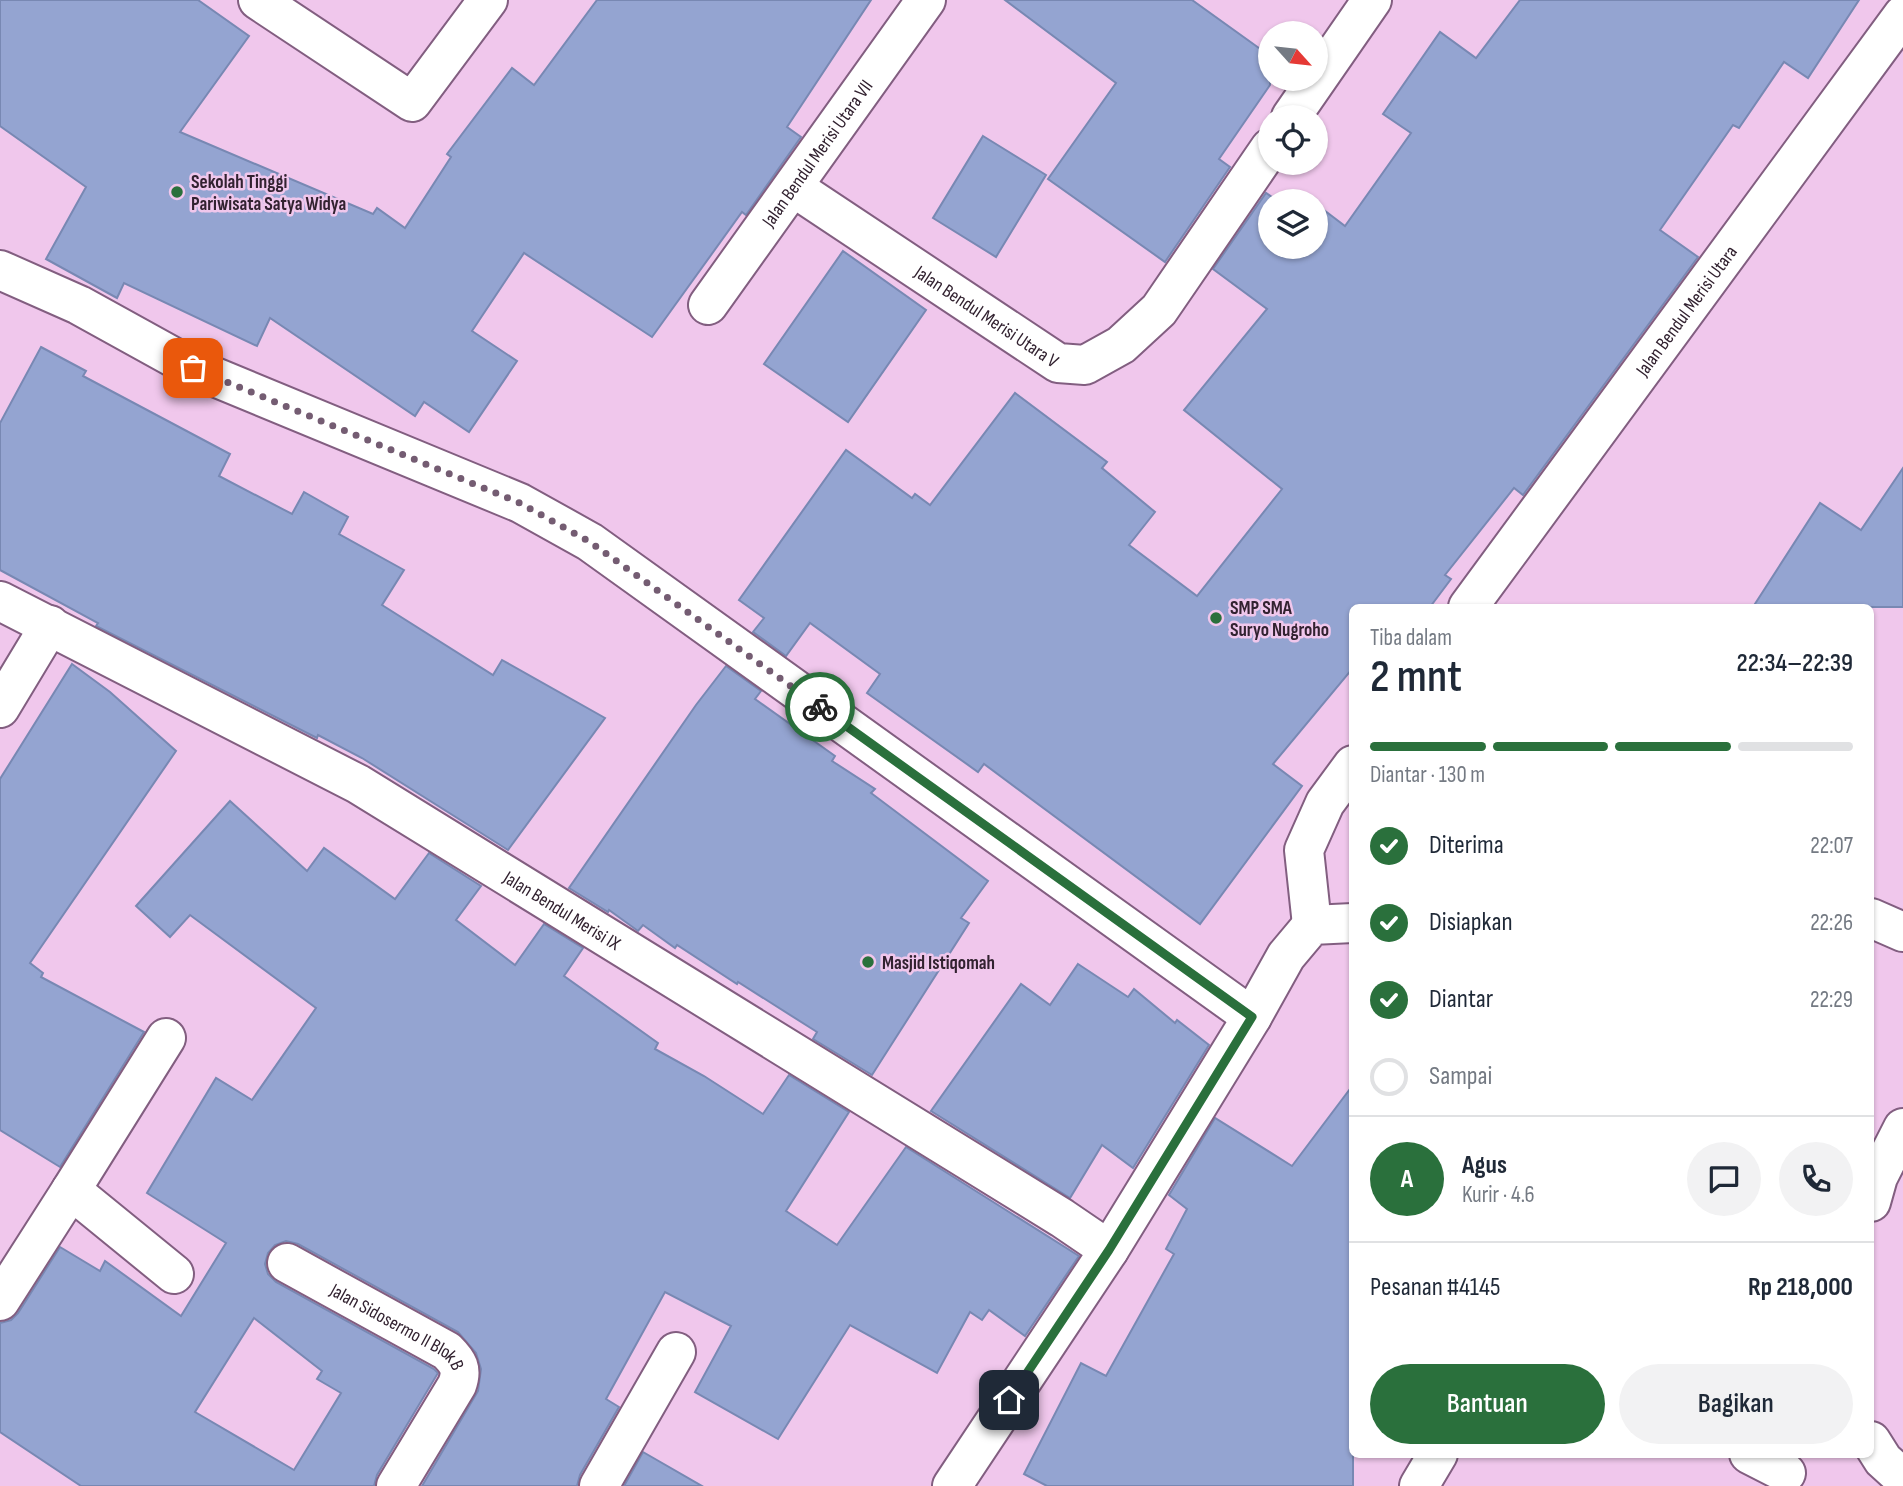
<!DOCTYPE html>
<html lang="id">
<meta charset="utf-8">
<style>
:root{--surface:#fff;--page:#f2f2f3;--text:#1f2937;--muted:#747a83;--line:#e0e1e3;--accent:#2a703c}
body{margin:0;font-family:"Sofia Sans Condensed",sans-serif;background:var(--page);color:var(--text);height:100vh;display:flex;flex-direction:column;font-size:26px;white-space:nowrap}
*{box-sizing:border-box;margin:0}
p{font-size:23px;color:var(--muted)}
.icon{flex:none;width:38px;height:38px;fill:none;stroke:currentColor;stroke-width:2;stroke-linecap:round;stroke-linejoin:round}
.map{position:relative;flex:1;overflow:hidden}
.sheet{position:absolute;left:1349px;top:604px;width:525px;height:854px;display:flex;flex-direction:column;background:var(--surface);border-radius:10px;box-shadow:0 2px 5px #0004}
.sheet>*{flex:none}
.needle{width:46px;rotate:117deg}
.buttons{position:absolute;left:1258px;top:21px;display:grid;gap:14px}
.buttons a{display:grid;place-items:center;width:70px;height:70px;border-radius:50%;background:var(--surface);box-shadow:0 2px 5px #0004;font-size:35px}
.pin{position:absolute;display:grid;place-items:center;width:60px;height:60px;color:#fff;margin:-30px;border-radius:14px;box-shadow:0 4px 10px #0006}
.courier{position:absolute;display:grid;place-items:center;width:70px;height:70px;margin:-35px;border:5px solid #2a703c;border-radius:50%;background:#fff;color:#222;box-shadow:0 2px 9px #0007}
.summary em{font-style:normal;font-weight:600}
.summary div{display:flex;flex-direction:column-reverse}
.summary{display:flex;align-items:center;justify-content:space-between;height:119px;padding:0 21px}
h1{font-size:46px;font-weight:600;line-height:52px}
.bar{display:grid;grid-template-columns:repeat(4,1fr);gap:10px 7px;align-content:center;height:84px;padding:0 21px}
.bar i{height:9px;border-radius:5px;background:var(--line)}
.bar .active{background:var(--accent)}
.bar p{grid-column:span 4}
.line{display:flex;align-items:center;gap:18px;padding:0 21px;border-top:2px solid var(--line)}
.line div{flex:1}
.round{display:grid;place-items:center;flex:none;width:74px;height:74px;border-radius:37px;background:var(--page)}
ol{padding:0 21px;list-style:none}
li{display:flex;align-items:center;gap:21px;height:77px}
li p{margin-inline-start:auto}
li .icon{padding:7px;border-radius:50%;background:var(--accent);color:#fff;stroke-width:4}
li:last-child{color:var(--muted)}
li i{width:38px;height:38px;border:4px solid var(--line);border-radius:50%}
.button{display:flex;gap:14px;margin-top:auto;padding:14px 21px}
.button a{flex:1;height:80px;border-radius:42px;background:var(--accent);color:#fff;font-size:28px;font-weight:600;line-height:80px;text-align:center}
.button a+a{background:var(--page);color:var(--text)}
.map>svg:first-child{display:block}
.building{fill:#94a4d1;stroke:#7888b3;stroke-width:2;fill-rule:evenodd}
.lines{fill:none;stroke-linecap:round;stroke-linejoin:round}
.street-casing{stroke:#825e80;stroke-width:42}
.secondary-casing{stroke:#825e80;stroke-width:42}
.street{stroke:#fff;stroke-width:38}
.secondary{stroke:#fff;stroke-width:38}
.done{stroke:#745c72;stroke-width:7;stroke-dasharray:0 12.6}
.route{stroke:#2a703c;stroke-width:9}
.poi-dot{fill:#2a703c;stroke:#f0c7ec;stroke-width:2.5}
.labels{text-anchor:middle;stroke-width:5;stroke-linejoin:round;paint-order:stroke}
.street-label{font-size:19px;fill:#322230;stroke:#f0c7ec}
.poi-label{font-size:19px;font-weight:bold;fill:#322230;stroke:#f0c7ec;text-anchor:start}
</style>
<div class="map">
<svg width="1903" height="1486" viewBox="0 0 1903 1486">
<rect width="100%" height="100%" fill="#f0c7ec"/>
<g class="building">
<path d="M0,0H198L249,36L180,132L373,214L377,208L405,228L451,157L447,154L512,68L534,85L597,0H871L787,127L801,137L746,215L742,212L652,337L524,253L472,331L517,361L469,432L424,402L415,416L270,318L257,346L124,283L117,298L46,259L86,187L0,126Z"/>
<path d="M1005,0H1192L1270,56V85L1219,159L1230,167L1165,262L1048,179L1116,83Z"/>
<path d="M1520,0H1859L1808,78L1784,62L1739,128L1733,125L1660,230L1698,257L1523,495L1514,488L1445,575L1451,579L1430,607H1353V668L1273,764L1302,786L1200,924L984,764L978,772L867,693L880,674L810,623L786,656L753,632L764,618L739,600L846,450L912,498L915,494L930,505L1015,393L1107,462L1102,468L1155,512L1129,545L1197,596L1282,489L1184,410L1267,309L1213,269L1266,193L1278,201H1270V247H1316V204L1345,226L1411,133L1383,114L1440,32L1476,58Z"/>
<path d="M983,136L1046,175L996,257L933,218Z"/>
<path d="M843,251L926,310L848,422L764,364Z"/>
<path d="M41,347L86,371L83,376L230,454L219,476L292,514L304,492L348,517L339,534L404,570L382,605L493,675L502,660L605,718L508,850L362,758L318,735L317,738L96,626L98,623L0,570V423Z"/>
<path d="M1903,468V607H1753L1820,503L1861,530Z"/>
<path d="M72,664L110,692L176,751L30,963L43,973L41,977L144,1032L60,1167L0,1130V779Z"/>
<path d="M726,666L761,691L755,699L835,756L832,761L875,789L871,793L988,881L961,918L969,923L872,1075L813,1039L817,1032L738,982L737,984L677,945L675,948L643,925L638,931L609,910L608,912L569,888L696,705Z"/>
<path d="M230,801L307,871L324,848L395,899L429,853L481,886L456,920L515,965L544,924L583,948L564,976L658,1043L655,1049L704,1076L763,1114L789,1075L849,1112L786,1211L837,1245L906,1147L1079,1256L1025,1336L989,1310L982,1320L970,1312L937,1373L850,1325L778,1439L695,1392L731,1326L665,1292L606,1399L619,1407L580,1475L577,1486H422L478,1391L481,1369L476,1353L458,1332L298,1244L286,1241L275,1245L268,1253L265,1264L268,1274L276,1282L434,1369L438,1373L377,1475L374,1486H81L0,1432V1323L11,1320L18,1313L60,1247L100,1271L105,1261L181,1316L226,1243L147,1193L216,1078L252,1100L316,1008L190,915L170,937L136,906ZM254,1318L322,1371L317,1379L341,1393L294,1470L195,1412Z"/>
<path d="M1078,964L1128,997L1134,989L1175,1023L1177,1020L1209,1045L1133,1168L1102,1145L1070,1198L931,1111L1021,984L1050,1005Z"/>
<path d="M1353,1085V1486H1047L1024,1474L1081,1363L1106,1376L1174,1254L1166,1249L1187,1209L1169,1195L1215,1118L1292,1166Z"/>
<path d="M643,1452L702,1486H624Z"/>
</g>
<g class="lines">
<g class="street-casing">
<g id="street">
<path d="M258,0L412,102L488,0"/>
<path d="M1291,117L1372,0"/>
<path id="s1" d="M793,187L1058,363L1085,365L1121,345L1159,310L1270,148"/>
<path d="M0,270L79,305L193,368L520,503L590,542L1252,1017"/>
<path id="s2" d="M708,305L926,0"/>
<path id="s3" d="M0,601L358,784L1062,1218L1109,1250"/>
<path id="s4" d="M1468,607L1903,15"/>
<path d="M0,708L50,625"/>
<path d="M1871,918L1903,932"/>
<path d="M1312,925L1304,850L1325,803L1353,765"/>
<path d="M71,1190L166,1038"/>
<path id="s5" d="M287,1263L447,1351C458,1362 463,1369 457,1385L396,1486"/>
<path d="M0,1301L71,1190L174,1274"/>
<path d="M1749,1454L1786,1473"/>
<path d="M599,1486L676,1352"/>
<path d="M952,1486L1109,1250L1252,1017L1286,956L1312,925L1353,923"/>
<path d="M1419,1486L1438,1454"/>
</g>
</g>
<g class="secondary-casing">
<g id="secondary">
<path d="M1871,1202L1878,1177L1903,1128"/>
<path d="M1871,1441L1883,1460L1903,1478"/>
</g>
</g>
<use href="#street" class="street"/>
<use href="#secondary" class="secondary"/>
</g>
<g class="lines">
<path class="done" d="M193,368L520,503L590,542L820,707"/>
<path class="route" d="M820,707L1252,1017L1109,1250L1009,1400"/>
</g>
<g class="poi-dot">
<circle cx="177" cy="192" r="7"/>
<circle cx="1216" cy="618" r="7"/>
<circle cx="868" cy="962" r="7"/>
</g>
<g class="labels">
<g class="street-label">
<text dy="7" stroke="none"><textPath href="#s2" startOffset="187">Jalan Bendul Merisi Utara VII</textPath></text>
<text dy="7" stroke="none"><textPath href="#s4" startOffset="368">Jalan Bendul Merisi Utara</textPath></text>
<text dy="7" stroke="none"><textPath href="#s1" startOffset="233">Jalan Bendul Merisi Utara V</textPath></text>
<text dy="7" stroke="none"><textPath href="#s3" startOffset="642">Jalan Bendul Merisi IX</textPath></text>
<text dy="7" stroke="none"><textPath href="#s5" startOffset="128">Jalan Sidosermo II Blok B</textPath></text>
</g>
<g class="poi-label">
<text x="191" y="188">Sekolah Tinggi<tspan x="191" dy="22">Pariwisata Satya Widya</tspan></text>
<text x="1230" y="614">SMP SMA<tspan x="1230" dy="22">Suryo Nugroho</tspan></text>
<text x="882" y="969">Masjid Istiqomah</text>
</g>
</g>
</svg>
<div class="buttons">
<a><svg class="needle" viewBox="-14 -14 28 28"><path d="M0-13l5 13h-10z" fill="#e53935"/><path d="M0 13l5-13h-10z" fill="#747a83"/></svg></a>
<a><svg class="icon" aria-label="locate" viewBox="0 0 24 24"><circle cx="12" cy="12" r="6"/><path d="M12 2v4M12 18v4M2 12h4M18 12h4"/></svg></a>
<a><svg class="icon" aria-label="layers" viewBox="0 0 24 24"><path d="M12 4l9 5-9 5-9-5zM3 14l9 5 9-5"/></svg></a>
</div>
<div class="pin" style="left:193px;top:368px;background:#ea580c"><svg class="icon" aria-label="bag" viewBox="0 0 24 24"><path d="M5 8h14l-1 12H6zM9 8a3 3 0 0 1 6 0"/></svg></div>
<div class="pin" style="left:1009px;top:1400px;background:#1f2937"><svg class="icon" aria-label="home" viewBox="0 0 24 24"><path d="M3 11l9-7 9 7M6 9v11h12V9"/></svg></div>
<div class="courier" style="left:820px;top:707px"><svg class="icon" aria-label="bike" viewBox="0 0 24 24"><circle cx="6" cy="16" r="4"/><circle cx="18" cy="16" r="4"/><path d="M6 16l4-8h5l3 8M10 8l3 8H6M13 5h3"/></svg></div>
<section class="sheet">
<div class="summary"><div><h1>2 mnt</h1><p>Tiba dalam</p></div><em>22:34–22:39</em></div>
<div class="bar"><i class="active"></i><i class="active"></i><i class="active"></i><i></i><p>Diantar · 130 m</p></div>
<ol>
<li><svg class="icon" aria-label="check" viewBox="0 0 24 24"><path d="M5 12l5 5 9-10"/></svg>Diterima<p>22:07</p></li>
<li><svg class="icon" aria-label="check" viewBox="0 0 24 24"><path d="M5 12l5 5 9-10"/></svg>Disiapkan<p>22:26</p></li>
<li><svg class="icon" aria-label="check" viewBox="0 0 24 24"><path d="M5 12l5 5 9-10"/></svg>Diantar<p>22:29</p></li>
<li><i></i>Sampai</li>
</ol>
<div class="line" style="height:126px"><b class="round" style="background:var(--accent);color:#fff">A</b><div><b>Agus</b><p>Kurir · 4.6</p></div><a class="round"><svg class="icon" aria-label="chat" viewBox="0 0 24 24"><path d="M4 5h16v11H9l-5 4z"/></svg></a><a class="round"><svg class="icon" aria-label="phone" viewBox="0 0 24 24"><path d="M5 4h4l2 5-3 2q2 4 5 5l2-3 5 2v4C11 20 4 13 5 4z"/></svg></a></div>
<div class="line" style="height:91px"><div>Pesanan #4145</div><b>Rp 218,000</b></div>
<div class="button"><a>Bantuan</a><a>Bagikan</a></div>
</section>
</div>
